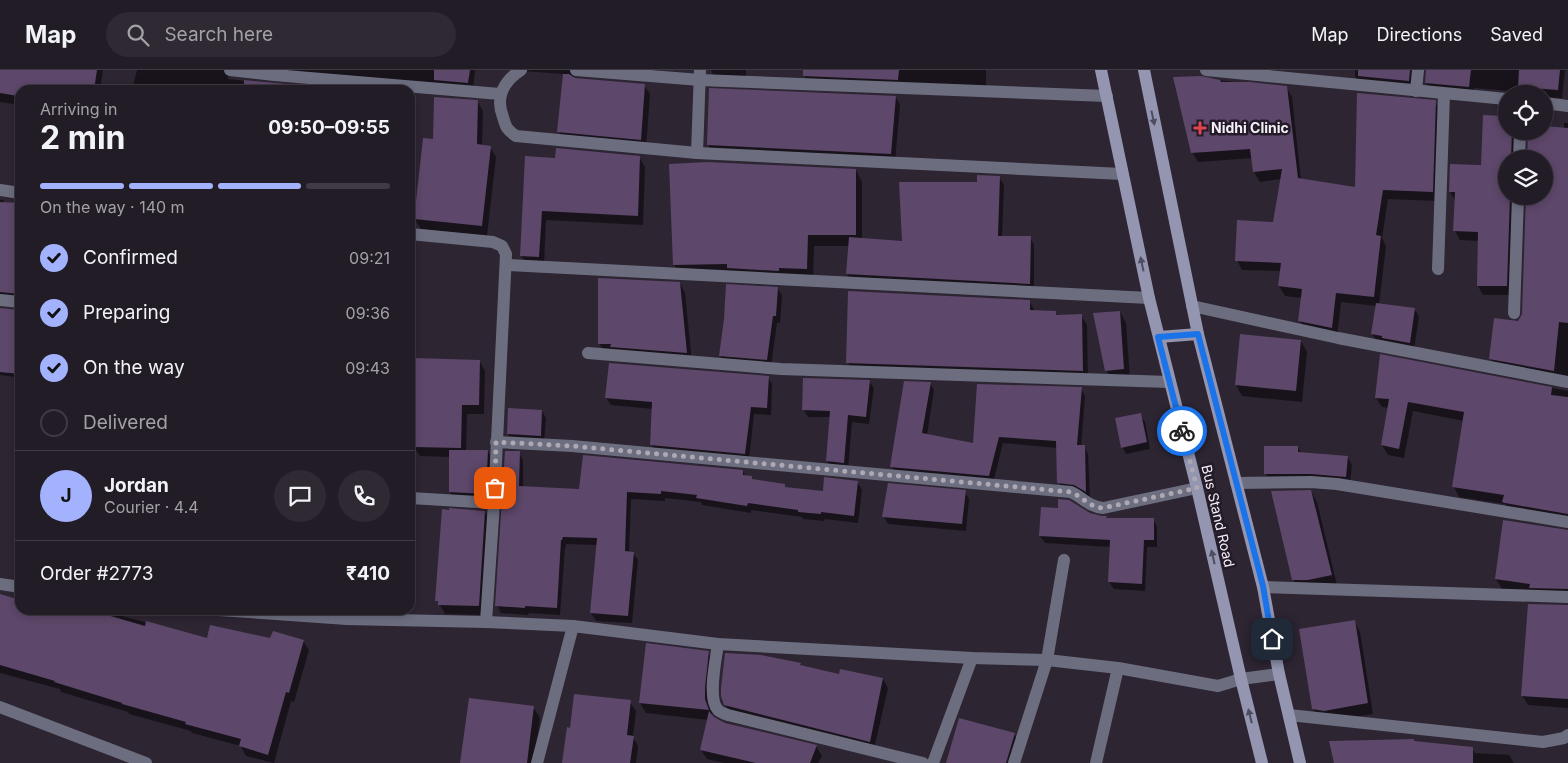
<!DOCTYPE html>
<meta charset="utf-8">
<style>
:root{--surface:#221c26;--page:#2e2932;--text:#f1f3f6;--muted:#a2a1a7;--line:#3f3a43;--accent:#a3b2fd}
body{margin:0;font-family:Inter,sans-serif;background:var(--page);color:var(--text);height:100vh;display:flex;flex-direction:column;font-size:19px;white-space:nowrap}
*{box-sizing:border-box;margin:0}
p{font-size:16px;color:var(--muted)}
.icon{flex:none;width:28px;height:28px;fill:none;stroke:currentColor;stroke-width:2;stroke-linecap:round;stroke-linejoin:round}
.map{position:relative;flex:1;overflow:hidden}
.panel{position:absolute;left:15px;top:15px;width:400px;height:530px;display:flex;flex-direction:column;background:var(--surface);border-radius:15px;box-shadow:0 2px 8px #0003,0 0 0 1px var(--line)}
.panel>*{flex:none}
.buttons{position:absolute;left:1498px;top:15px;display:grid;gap:10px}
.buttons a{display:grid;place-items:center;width:55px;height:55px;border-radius:50%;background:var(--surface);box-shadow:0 2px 8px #0003,0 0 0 1px var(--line);font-size:25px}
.pin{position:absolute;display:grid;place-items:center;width:42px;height:42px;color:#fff;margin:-21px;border-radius:10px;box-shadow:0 2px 8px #0006}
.courier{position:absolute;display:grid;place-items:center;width:50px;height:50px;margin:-25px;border:4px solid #1a73e8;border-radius:50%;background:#fff;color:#222;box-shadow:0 1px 6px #0007}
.headline em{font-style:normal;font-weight:700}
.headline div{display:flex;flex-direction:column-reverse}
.headline{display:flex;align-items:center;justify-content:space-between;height:85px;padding:0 25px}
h1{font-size:32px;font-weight:700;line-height:38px}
.bar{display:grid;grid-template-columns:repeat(4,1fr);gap:8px 5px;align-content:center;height:60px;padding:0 25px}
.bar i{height:6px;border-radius:4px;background:var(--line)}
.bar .current{background:var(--accent)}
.bar p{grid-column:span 4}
.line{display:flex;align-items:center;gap:12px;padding:0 25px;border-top:1px solid var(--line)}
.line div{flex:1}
.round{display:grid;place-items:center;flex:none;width:52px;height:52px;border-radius:26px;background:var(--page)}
ol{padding:0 25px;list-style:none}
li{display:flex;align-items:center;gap:15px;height:55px}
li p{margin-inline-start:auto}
li .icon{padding:5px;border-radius:50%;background:var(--accent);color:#111;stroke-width:4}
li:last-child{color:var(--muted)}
li i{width:28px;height:28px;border:2px solid var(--line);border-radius:50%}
header{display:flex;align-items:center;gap:30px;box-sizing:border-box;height:70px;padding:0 25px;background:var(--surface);border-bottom:1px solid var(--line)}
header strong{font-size:24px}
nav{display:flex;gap:28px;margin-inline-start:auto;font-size:18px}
.search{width:350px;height:45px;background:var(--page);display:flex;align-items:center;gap:12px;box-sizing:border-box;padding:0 18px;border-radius:28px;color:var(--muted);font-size:19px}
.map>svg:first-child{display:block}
.shadow{fill:#0007}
.building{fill:#5d476a}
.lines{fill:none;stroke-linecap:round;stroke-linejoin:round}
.street{stroke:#6c6e80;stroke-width:12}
.secondary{stroke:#9395b1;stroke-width:12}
.oneway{fill:#504c5f}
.done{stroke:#aea8b2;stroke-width:5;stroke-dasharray:0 9}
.route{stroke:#1a73e8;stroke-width:6}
.health-dot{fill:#e0444e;stroke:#241b28;stroke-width:2}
.labels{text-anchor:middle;stroke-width:5;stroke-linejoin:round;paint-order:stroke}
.poi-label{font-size:14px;font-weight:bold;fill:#f3eef7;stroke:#241b28;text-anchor:start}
.street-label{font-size:14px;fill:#f3eef7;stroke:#241b28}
</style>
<header>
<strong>Map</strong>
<div class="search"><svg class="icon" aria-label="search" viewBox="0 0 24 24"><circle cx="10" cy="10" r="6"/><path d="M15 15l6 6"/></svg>Search here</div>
<nav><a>Map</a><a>Directions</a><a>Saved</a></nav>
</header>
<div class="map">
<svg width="1568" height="693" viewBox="0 0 1568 693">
<rect width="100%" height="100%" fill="#2d2532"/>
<g class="shadow">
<path d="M0,0H103L100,20H20V35L0,32Z"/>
<path d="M137,0H475L473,22L229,4L228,9L285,15L288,20H132Z"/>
<path d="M508,0H659V7L577,2L573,8L644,15L650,24L646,79L564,71L559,61L564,4Z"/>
<path d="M711,0H746V10L715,9Z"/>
<path d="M805,0H986V20L809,13L804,6Z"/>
<path d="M1355,0H1416L1413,19L1359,14L1355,6Z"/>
<path d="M1427,0H1565L1562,28L1544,27V24H1523L1522,22L1474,18L1473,25L1431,21L1426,13Z"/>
<path d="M1205,9L1286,17L1292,27L1301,110L1356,119L1435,32L1440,41L1437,131L1388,129L1382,168L1386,176L1379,235L1414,239L1419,246L1414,280L1377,271L1372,264L1377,236L1341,232L1337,267L1305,260L1300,251L1302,228L1285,226L1279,216L1281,201L1242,200L1237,190L1274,154L1281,109L1260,112L1254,102L1253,88L1198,92L1192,82Z"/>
<path d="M896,27L900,35L895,92L713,83L708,75Z"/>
<path d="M477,31L483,41L482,76L490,77L496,87L487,166L421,159L415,149L434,71Z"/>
<path d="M1484,46L1506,47V61H1520L1516,89H1506V126H1544V57L1564,59V53H1568V312L1496,298L1490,288L1519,252L1523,244L1527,128L1524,127L1512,225H1483L1478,216L1479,171L1460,170L1455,161L1456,132L1450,122L1482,96Z"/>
<path d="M639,87L645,97L643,155L546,150L544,196L527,195L521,185L556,89Z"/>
<path d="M670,95L856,100L862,112V169L903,172L978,114L999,107L1004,115L1002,167H1030L1034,175V221L852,212L847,204L849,176H814L813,210L681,207L674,195Z"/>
<path d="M0,130H3L5,133L20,134V233L0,234Z"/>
<path d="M680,213L685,223L692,292L605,283L599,273Z"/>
<path d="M777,218L782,225L780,253H777L771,296L724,293L720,285Z"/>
<path d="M1029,231L1035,241L1055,242L1058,247L1081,245L1087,255L1088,311L854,303L848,293Z"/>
<path d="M0,239L20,241V313L15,307L0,305Z"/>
<path d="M1120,242L1126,253L1130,310L1113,311L1106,300Z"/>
<path d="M1301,271L1307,282L1302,332L1242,326L1236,315Z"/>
<path d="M1381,286L1568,321V452L1509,442L1505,434L1459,427L1454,417L1464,351L1413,341L1404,388L1388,385L1382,375L1389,338L1382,337L1376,328Z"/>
<path d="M480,292L485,301L484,344H467L466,381H488L492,388L490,431L454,429L450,422V387L420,386L416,380L415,428L410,430V374L414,379L415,338L412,333Z"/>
<path d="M768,307L772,314L771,345L754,344L749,390L656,382L652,375L653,339L611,335L606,328Z"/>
<path d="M804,309L869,311L874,318L869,354L852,352L848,400L831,398L827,391L830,347H808L804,340Z"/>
<path d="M930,313L934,320L927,365L974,374L1081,318L1085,326L1081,377L1084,376L1088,384L1090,428L1063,419L1059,412L1058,378L1003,373L993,413L896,404L892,397Z"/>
<path d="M510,339L542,341L546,348L544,373L512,371L508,364Z"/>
<path d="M1140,345L1145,352L1150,379L1126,384L1122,377Z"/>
<path d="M1298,377L1301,384L1348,388L1352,395L1350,414L1270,411L1266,404V378Z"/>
<path d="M519,383L523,390V418L580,421L743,401L746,407L751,408L753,411L784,415L786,418L825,422L858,413L862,420L858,453L825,449L824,451L803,449L802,447L751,440V443L702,435L701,432L665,428V431L631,429L629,482L633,483L638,490L632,553L596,551L591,543L597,475L566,474V477H565L560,545L529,543L528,545L501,543L497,535Z"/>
<path d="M1311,421L1317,432L1337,515L1300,520L1293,509Z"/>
<path d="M965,422L969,429L966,461L888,454L884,447Z"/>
<path d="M410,437L415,446L412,540L399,542L364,540H410Z"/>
<path d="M485,442L490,451L484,545L445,544L437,530Z"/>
<path d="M1106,447L1107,449H1153L1157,457V477H1147L1145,521L1114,519L1109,512L1111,477L1045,473L1040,466Z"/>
<path d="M1568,461V528L1502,519L1496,509Z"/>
<path d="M0,526L20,531V540H101L208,570L303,571L309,580L294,632L291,631L274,693L246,686L241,676L192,663L191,661L129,644L128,642L61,622L60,619L0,603Z"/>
<path d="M1568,536V638L1528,635L1522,625Z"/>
<path d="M281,540H348V544Z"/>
<path d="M1354,551L1360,562L1373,644L1330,651L1319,650L1313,639Z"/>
<path d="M708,582L714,593L710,629L713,647L725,654L816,676L822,686L818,693H724L707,689L701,680L708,650L646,643L640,633Z"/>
<path d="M800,594L802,597L840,605L883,609L888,618L874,679L730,643L725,634Z"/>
<path d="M630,632L636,641L633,667L638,676L636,693H563Z"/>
<path d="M534,638L540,648L534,693H461Z"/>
<path d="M1014,664L1020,675L1015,693H947Z"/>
<path d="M1415,672L1472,679L1475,683L1509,685L1514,693H1336Z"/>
</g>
<g class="building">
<path d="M0,0H97L94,20H19L18,26L0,23Z"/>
<path d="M434,0H470L468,13L434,10Z"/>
<path d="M803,0H899L898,10L803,6Z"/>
<path d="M1358,0H1410L1409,11L1358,6Z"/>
<path d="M1426,0H1471L1469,17L1425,13Z"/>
<path d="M1519,0H1560L1558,20L1518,17Z"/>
<path d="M563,4H569L575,8L645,14L641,70L557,62Z"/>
<path d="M1201,6L1220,10L1221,12H1250L1287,16L1298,108L1355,117L1357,23L1436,30L1433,122L1383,120L1376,165L1381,166L1374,227L1336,223L1332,258L1298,251L1302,219L1278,216L1281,193L1235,191L1237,150L1273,152L1282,99L1253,102L1250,79L1191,83L1173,7Z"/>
<path d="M244,10L286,14L285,20H244Z"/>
<path d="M709,18L896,26L891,84L707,75Z"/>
<path d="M434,27L478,30L477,74L491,76L482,156L414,149L423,68L433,69Z"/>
<path d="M1483,45L1506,46V61H1512L1511,89H1506V126H1510L1507,216H1477L1478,162L1453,161L1455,122H1449L1450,94L1481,95Z"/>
<path d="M1544,56L1568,58V253L1559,252L1554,301L1489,289L1494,248L1518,251L1522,244L1526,126H1544V89H1527L1528,61H1544Z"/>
<path d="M556,78L640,86L638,146L542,141L539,187L520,186L525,86L555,88Z"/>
<path d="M707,92L856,99V165H808L807,199L779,198V201L727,198V194L673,195L669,94Z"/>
<path d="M977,105L1000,106L998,166H1031L1030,214L846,204L849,167L902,171L899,112H977Z"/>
<path d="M0,132L20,133V224L0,222Z"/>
<path d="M598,208L680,212L687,283L610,277L611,274H598Z"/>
<path d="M726,214L778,217L776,246H773L767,290L719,286L724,249Z"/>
<path d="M848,221L1030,230V240L1056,241V245L1082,244L1083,301L846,293Z"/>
<path d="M1376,233L1415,238L1410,273L1382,268V266L1371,264Z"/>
<path d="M0,238L20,240V304L0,302Z"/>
<path d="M1120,241L1124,299L1105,301L1093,243Z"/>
<path d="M1240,264L1301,270L1296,321L1235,315Z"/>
<path d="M1380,284L1552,317L1551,325L1568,327V444L1505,433L1502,432L1504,425L1452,417L1464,342L1408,332L1399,379L1381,375L1389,329L1375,328Z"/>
<path d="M412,288L480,290L479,335H462L461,378L413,377L414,333H411Z"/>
<path d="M609,293L769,306L767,338L751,337L745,384L650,375L652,332L605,328Z"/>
<path d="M803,308L870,310L866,347L848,345L844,393L826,391L830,341L802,340Z"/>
<path d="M904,311L931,312L922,363L973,373L977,314L1082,317L1077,375H1085L1086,422L1074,415L1057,413L1056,371L999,367L989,406L890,397Z"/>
<path d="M508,338L542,340L541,366L507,364Z"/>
<path d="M1141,343L1147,372L1121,378L1115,348Z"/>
<path d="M1264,376H1298V382L1348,386L1346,407L1311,404H1264Z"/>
<path d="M449,380H488L486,424L449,422Z"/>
<path d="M505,381H520L519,416L579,419L583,385L743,400V405L752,406V409L785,414V417L823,421L824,407L858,411L854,446L821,442V444L798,442V440L748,433L747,436L696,428L697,425L661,421V424L627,422L625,481L634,482L628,546L590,543L597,468L563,467L562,470H561L557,538L525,536V538L495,536Z"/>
<path d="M888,413L966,420L962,454L882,447Z"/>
<path d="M1311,420L1332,505L1308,510H1292L1271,421Z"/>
<path d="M1058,429L1069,430L1090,443L1102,446H1107L1106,448H1154V470H1144L1142,514L1108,512L1110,470L1039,466L1041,437L1058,438Z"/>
<path d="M449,438L485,441L479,536L438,535V531H435L442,439L449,440Z"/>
<path d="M1503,450L1568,460V519L1529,518L1530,514L1495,509Z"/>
<path d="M0,524L20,530V540H90L145,556L146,551L207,568L210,555L270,568L273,561L304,570L289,623L286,622L268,685L239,676L241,669L185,654L186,652L122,634V633L54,612L55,611L0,595Z"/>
<path d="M1528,534L1568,535V629L1521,626Z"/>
<path d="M1355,550L1368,633L1324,641L1312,639L1299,559Z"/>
<path d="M646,573L709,581L705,618V629L709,640L639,633Z"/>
<path d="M725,583L761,585L801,593L800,595L839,604L840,599L883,608L870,672L724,635L721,626V618Z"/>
<path d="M574,624L631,630L627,665L634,666L630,693H562L567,657L570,658Z"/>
<path d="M469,628L534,636L527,693H460Z"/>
<path d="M709,641L714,647L725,653L817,675L810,693H756L700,680Z"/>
<path d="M959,648L1015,663L1006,693H946Z"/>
<path d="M1414,669V671L1473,677V693H1334L1329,671Z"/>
</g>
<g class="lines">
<g class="street">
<path d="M230,0L274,5L500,24"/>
<path d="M521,0C504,11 495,27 503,47C506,57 506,59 516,66L697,83L1122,104"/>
<path d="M576,0L700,10L1107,26"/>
<path d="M1206,0L1506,29"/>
<path d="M1416,21L1418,0"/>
<path d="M1544,33L1568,36"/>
<path d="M697,83L700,0"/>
<path d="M1519,89L1520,61"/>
<path d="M0,120L20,123"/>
<path d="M410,164L493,172L502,176L506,184L494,433L486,552"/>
<path d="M506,195L1149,228"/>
<path d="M1438,199L1444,24"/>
<path d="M0,230L20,232"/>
<path d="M1192,236L1338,268L1568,312"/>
<path d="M1514,243L1518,126"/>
<path d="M588,283L781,299L1169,312"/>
<path d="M496,372L572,376L1071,422C1082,427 1089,437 1103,438L1197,418"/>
<path d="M1236,413L1311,412L1337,414L1568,452"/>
<path d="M410,428L494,433"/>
<path d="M0,514L20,517"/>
<path d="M1263,517L1568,527"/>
<path d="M219,540L347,549L486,552L573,556L718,574L972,588L1047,590L1118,598L1218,616L1241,609L1279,604"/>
<path d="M718,574C716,589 707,629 718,640C720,642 725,644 728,645L923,693"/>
<path d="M0,637L146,693"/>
<path d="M1289,645L1543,672L1564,668L1568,665"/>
<path d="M537,693L573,556"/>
<path d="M933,693L972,588"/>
<path d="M1014,693L1047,590L1064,490"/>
<path d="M1096,693L1118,598"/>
</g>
<g class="secondary">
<path d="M1101,0L1149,228L1197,418L1241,609L1262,693"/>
<path d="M1144,0L1198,264L1263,517L1279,604L1300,693"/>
<path d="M1159,267L1198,264"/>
</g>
</g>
<defs><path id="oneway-solid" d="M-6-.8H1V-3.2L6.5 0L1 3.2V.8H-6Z" transform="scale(1.25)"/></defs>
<g class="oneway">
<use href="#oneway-solid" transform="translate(1153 48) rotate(78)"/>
<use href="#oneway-solid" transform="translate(1142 194) rotate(-102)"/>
<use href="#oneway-solid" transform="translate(1213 487) rotate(-103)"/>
<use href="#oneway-solid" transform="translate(1250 646) rotate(-104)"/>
</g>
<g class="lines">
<path class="done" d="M495,418L496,372L572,376L1071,422C1083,427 1089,437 1103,438L1197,418L1182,361"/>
<path class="route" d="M1182,361L1158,267L1198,264L1263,516L1272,569"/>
</g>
<path class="health-dot" d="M1197.5 50.5h5v5h5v5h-5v5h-5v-5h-5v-5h5z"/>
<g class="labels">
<g class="poi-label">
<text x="1211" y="63">Nidhi Clinic</text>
</g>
<g class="street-label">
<text transform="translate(1218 446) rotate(77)" y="5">Bus Stand Road</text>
</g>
</g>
</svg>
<div class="buttons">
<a><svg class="icon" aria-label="locate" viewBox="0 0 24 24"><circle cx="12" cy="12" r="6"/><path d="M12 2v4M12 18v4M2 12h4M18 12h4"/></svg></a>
<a><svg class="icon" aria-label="layers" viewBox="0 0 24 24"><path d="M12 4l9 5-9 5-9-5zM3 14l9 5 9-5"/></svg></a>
</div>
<div class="pin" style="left:495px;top:418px;background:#ea580c"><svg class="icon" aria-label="bag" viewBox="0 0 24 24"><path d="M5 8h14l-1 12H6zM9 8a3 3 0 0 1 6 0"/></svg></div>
<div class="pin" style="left:1272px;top:569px;background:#1f2937"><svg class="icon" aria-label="home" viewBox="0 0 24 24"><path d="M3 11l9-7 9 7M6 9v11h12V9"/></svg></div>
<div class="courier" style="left:1182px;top:361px"><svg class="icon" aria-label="bike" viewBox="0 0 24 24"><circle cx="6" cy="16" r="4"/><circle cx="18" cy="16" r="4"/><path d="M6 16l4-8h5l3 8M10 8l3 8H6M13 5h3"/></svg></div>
<section class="panel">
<div class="headline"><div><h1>2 min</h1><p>Arriving in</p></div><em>09:50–09:55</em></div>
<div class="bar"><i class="current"></i><i class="current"></i><i class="current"></i><i></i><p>On the way · 140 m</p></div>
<ol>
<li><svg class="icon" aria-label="check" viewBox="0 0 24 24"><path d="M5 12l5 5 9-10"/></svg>Confirmed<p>09:21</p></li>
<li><svg class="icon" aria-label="check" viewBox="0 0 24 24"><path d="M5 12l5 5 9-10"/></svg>Preparing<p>09:36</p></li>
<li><svg class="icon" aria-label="check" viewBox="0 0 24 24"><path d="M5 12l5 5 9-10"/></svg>On the way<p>09:43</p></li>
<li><i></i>Delivered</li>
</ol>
<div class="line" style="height:90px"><b class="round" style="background:var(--accent);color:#111">J</b><div><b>Jordan</b><p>Courier · 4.4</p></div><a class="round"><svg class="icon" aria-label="chat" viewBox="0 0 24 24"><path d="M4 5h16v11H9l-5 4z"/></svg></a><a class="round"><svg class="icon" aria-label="phone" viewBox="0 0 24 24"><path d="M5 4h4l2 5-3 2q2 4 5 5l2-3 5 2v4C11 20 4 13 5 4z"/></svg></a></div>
<div class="line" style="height:65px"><div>Order #2773</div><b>₹410</b></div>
</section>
</div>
